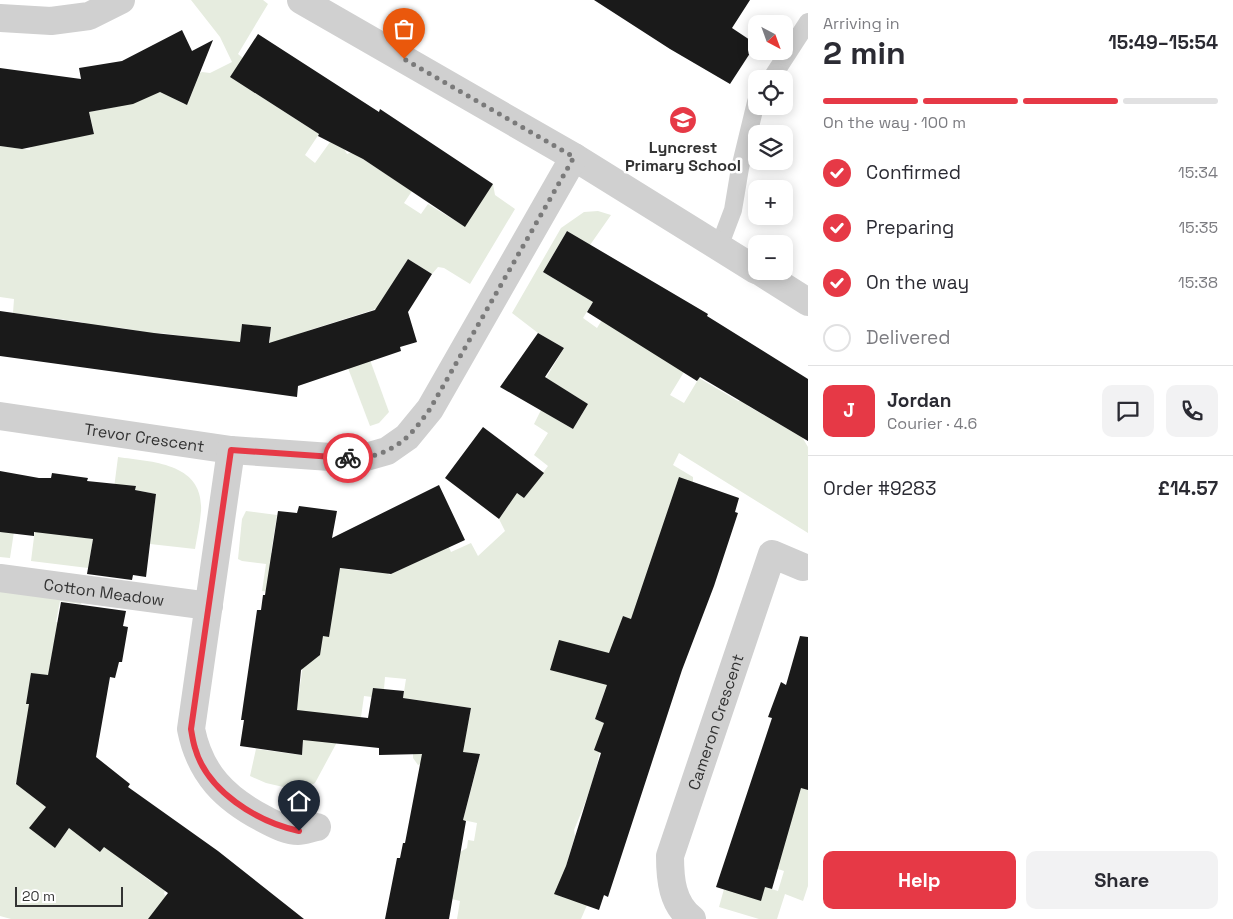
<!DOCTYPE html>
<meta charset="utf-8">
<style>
:root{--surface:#fff;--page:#f2f2f3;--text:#2b2b33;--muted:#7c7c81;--line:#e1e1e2;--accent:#e63946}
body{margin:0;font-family:"Space Grotesk",sans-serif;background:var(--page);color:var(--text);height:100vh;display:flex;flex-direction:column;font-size:19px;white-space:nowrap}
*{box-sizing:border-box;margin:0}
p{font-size:16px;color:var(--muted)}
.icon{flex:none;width:28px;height:28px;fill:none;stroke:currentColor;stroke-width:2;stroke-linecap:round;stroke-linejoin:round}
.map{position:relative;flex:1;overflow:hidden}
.panel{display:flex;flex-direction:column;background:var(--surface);width:425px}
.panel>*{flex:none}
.needle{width:32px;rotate:139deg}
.fabs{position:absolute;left:748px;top:15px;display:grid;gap:10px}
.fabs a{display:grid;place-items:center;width:45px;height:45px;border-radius:10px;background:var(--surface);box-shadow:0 2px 12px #0003;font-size:25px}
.scale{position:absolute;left:15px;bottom:12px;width:108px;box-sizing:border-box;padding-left:5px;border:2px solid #333;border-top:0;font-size:14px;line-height:18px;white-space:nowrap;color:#333;-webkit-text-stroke:4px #fff;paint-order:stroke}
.pin{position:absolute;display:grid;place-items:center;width:42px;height:42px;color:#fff;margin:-51px -21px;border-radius:50% 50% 50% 0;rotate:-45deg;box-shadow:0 0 5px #0007}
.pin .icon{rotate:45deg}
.courier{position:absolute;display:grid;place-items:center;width:50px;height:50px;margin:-25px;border:4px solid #e63946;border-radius:50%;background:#fff;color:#222;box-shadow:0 1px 6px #0007}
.headline em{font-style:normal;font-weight:700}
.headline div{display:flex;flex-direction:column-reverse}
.headline{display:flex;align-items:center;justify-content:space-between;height:85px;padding:0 15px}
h1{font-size:32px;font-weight:700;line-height:38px}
.bar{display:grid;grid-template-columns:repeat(4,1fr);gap:8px 5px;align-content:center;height:60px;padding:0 15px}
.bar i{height:6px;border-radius:4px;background:var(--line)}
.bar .current{background:var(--accent)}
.bar p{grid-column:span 4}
.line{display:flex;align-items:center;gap:12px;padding:0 15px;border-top:1px solid var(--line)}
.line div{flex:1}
.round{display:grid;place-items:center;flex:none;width:52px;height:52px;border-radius:10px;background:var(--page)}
ol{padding:0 15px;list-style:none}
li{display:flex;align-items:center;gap:15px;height:55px}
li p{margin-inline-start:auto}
li .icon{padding:5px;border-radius:50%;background:var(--accent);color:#fff;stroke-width:4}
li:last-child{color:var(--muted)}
li i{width:28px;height:28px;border:2px solid var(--line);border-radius:50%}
.cta{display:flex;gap:10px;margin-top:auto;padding:10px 15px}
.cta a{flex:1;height:58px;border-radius:10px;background:var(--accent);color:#fff;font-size:20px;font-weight:700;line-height:58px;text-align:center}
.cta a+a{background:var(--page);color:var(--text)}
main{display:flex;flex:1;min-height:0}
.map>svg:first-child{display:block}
.green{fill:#e6ecdf}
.building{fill:#1a1a1a}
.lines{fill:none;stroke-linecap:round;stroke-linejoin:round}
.service{stroke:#d0d0d0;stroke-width:18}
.minor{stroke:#d0d0d0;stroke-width:28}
.done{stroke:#7a7a7a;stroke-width:5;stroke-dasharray:0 9}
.route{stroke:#e63946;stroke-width:6}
.labels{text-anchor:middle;stroke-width:5;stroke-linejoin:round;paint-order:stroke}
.poi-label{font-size:16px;font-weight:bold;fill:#333;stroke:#fff}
.street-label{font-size:16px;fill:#333;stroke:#fff}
</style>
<main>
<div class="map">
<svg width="808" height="919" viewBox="0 0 808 919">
<rect width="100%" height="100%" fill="#fff"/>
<g class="green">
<path d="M191,0H263L268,4L238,54L243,58L231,77L319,134L305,155L315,163L330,142L344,149L347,154L352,152L412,191L404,203L421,214L428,204L464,226L493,184L495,195L515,209L470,284L444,268L438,267L432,274L408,259L397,276L404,300L310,330L269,346L271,328L242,324L239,348L223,341L161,333L155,334L122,328L87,325L82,322L13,313L14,299L0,297V146L30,150L37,90L64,140L94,133L89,112L120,106L168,88L173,98L184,104L189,100L185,80L202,72L210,73L232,62L220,37Z"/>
<path d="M598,211L611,215L590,245L567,231L543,272L593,302L583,318L597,328L608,310L687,367L670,395L684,403L699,378L738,401L745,400L748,406L802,437L808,447V533L679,453L673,465L693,477V482L638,622L623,616L617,632L621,695L605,690L595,719L604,723C600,763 590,793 574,830L575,836L566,866L587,905L581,919H457L460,901L444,897L460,852L467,848L468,840L474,841L477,823L463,820L480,755L462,752L460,750L418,765L413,758V753L430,755L466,733L471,708L403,698L406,679L385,677L384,689L373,688L372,697L364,696L361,717L339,715L336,744L315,783L305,788L292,789L266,783L250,776L256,749L302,755L303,742L292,741L302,672L307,597L262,591L266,564L242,561L238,559L242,519L246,511L277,515L271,553L312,558L328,567L370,572L376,550L389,575L421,560L445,538L451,552L471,543L478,556L505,531L499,519L508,506L494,496L504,483L524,498L548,466L534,455L548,433L534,424L541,410L573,429L588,404L546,378L564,348L538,333L512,313L561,228L584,212Z"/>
<path d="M370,360L389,412L379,423L370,426L348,368Z"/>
<path d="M118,457C153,462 204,463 201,511C200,524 197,537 195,549L150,544L156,494L135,490L136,486L122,485L112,504Z"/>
<path d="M17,512L10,558L0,557V532Z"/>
<path d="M35,529L62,535L93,539L88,568L31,561Z"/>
<path d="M0,588L82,600L81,604L60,601L56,622L76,627L53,646L49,675L26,704L44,706L35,756L15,783L46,807L30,828L55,848L82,810L81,837L100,852L108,841L136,870L150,881L166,884L164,894L166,896L165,919H11L0,916Z"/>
<path d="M800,787L808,790V886L803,901L785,894L777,919H759L719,907L724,889L765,887L778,891L784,871L772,867Z"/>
</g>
<g class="building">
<path d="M594,0H750L732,28L756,44L730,84L670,49Z"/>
<path d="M182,30L192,51L213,40L187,105L160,92L133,104L89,112L94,134L22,149L0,146V68L81,79L79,68L122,61Z"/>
<path d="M258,34L379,112L380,109L493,184L465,227L363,159L318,136L319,134L230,77Z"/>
<path d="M567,231L708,314L707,316L808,379V441L700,377L697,381L587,312L593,302L543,272Z"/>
<path d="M408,259L432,274L408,312L417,342L400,347L401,351L298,386L297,397L0,356V311L154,333L240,342L242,324L271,327L269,343L375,310Z"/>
<path d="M538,333L564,348L545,377L588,404L573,429L500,387Z"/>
<path d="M483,427L544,473L524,498L517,493L499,519L445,478Z"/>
<path d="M0,471L39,478H51L52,473L88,478L87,481L136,486L135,490L156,494L146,577L133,575L132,580L87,574L93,539L34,532V536L0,532Z"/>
<path d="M679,477L739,498L735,512L738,513L714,586L682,670L608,897L604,895L599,910L554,894L566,866L601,753L594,750L604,723L595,719L607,685L550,670L559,640L609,653L623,616L631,619Z"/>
<path d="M439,485L465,540L391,574L340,568L329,637L323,636L320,655L301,670L297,710L368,718L373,688L404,691L403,698L471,708L463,752L480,754L463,820L466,821L449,919H385L397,858H400L403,843H405L422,754L379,755V748L303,740L302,755L240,746L244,720H241L257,610H261L263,595H265L278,511L297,513L299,506L337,511L332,538Z"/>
<path d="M61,602L126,611L123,626L128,627L122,662H119L115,678L110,677L96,757L130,784L128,787L218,851L304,919H148L168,893L104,847L100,852L69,828L55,848L29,828L46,807L16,784L29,704H26L31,673L48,675Z"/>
<path d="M800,636L808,637V790L801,788L772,889L765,887L761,901L716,887L772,718L768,717L781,682L786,685Z"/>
</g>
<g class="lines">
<g class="service">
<path d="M771,79L808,22"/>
<path d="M719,247L733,210L740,168L756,102"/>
</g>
<g class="minor">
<path d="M301,0L574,157L756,270"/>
<path d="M0,18L51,21L89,16L121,0"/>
<path d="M759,271L808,302"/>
<path id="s1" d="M0,416L231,450L359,459L387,451L407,437L430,409L574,157"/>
<path d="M231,450L191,729C200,774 225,799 266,820C276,825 287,831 298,831C304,831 311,828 317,827"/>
<path id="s2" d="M0,578L209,606"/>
<path id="s3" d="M692,919C672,904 670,879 670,856L772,554L803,567"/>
</g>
</g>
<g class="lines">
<path class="done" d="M348,458C369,460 392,451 407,437C416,429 423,418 430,409L574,157L404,59"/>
<path class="route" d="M299,831C257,822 207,791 195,748C193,742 192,735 191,729L231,450L348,458"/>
</g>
<defs>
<g id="school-disc" transform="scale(1.4375)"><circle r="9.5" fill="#e63946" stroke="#fff"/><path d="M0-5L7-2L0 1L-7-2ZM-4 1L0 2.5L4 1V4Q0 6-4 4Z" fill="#fff"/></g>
</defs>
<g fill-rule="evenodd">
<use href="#school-disc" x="683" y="120"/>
</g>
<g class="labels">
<g class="poi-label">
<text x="683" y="153">Lyncrest<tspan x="683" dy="18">Primary School</tspan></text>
</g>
<g class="street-label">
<text dy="6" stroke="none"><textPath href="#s1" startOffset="146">Trevor Crescent</textPath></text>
<text dy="6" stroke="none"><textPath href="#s2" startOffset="105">Cotton Meadow</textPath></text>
<text dy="6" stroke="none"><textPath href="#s3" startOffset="211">Cameron Crescent</textPath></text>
</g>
</g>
</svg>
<div class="fabs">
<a><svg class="needle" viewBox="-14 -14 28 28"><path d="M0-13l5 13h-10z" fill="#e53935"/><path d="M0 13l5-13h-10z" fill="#7c7c81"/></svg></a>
<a><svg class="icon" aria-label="locate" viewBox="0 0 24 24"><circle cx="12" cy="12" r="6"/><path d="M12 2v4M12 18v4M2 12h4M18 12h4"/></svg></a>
<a><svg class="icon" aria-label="layers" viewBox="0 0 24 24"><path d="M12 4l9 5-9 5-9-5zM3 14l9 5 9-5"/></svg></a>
<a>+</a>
<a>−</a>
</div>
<div class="scale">20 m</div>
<div class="pin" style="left:404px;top:59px;background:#ea580c"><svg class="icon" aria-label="bag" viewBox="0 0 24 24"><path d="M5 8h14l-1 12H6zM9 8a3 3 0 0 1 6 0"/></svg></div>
<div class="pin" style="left:299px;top:831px;background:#1f2937"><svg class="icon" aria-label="home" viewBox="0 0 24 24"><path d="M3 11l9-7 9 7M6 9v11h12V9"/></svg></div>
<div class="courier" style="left:348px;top:458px"><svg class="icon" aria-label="bike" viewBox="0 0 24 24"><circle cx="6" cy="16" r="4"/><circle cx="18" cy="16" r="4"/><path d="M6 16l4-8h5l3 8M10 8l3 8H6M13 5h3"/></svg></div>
</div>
<section class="panel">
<div class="headline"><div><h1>2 min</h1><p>Arriving in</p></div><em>15:49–15:54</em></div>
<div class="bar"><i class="current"></i><i class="current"></i><i class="current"></i><i></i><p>On the way · 100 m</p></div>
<ol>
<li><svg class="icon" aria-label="check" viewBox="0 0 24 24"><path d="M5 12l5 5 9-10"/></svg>Confirmed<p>15:34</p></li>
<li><svg class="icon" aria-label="check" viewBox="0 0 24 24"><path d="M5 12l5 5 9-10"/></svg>Preparing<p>15:35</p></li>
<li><svg class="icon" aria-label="check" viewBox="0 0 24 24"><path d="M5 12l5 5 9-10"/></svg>On the way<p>15:38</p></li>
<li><i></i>Delivered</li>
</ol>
<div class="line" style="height:90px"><b class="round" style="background:var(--accent);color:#fff">J</b><div><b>Jordan</b><p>Courier · 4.6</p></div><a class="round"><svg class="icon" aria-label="chat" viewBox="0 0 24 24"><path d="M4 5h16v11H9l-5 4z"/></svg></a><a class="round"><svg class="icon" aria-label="phone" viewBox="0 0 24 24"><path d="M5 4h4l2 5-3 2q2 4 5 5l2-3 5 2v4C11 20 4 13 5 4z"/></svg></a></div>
<div class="line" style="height:65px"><div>Order #9283</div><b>£14.57</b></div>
<div class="cta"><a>Help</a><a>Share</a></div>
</section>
</main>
